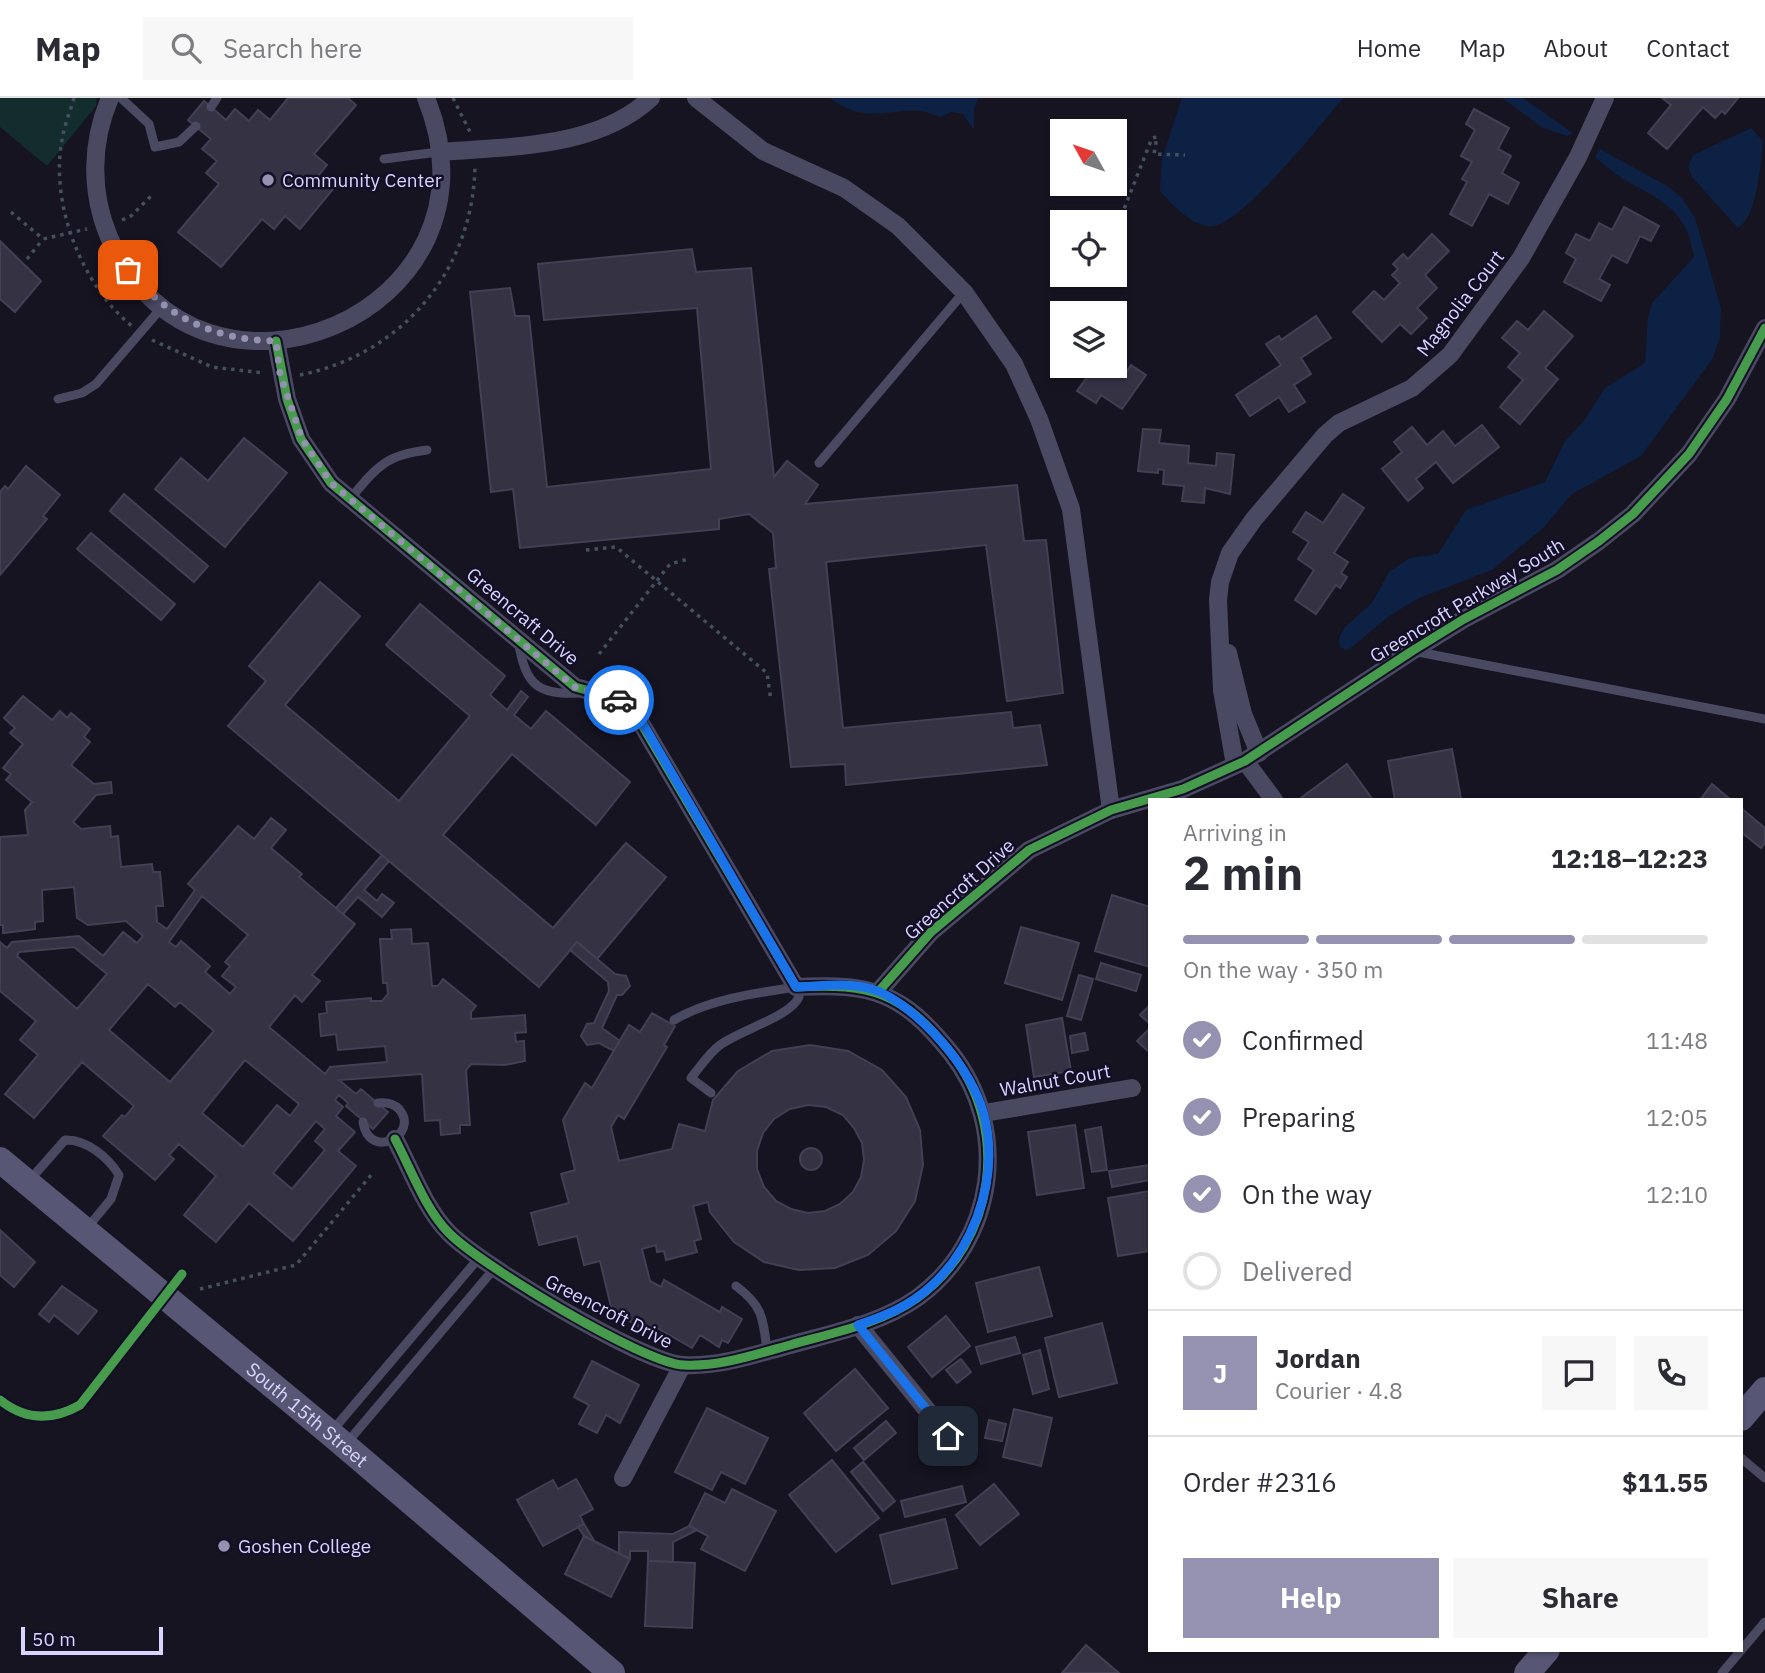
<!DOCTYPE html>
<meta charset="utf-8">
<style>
:root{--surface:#fff;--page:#f7f7f7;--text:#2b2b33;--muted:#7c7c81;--line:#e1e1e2;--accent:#9591b1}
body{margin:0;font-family:"IBM Plex Sans",sans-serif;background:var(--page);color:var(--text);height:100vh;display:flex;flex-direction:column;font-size:26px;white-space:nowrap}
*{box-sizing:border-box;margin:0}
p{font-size:23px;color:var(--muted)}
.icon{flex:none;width:38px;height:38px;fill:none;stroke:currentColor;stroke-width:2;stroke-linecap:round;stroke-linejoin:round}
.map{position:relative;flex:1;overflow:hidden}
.sheet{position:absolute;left:1148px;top:700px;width:595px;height:854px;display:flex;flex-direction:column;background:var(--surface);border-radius:0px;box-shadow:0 2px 5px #0004}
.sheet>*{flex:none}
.needle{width:46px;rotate:310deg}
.buttons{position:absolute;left:1050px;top:21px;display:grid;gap:14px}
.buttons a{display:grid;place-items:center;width:77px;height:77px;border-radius:0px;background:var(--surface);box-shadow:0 2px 5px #0004;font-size:35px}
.scale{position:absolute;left:21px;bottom:18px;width:142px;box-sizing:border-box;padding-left:7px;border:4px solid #d9d4ff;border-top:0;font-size:19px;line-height:24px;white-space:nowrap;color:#d9d4ff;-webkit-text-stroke:5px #130f26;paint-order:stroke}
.pin{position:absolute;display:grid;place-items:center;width:60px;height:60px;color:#fff;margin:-30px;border-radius:14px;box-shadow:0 4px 10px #0006}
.courier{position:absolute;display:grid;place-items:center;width:70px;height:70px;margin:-35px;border:5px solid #1a73e8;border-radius:50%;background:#fff;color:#222;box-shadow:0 2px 9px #0007}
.headline em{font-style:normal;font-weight:800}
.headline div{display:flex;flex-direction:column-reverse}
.headline{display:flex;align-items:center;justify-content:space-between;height:119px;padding:0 35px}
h1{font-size:46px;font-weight:800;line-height:52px}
.bar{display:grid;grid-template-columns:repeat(4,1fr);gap:10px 7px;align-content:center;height:84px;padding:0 35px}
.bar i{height:9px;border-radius:5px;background:var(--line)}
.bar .on{background:var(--accent)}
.bar p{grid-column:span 4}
.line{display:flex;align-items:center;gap:18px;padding:0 35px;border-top:2px solid var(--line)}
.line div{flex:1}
.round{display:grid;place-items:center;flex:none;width:74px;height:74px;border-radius:0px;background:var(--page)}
ol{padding:0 35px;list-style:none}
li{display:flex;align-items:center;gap:21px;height:77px}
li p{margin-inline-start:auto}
li .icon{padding:7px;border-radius:50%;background:var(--accent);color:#fff;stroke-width:4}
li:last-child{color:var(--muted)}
li i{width:38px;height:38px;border:4px solid var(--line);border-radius:50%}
.cta{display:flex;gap:14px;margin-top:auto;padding:14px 35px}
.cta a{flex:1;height:80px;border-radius:0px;background:var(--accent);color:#fff;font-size:28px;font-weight:800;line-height:80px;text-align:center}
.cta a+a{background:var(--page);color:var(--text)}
header{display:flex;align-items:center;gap:42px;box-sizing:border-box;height:98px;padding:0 35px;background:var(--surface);border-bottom:2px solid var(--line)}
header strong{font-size:33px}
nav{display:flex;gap:38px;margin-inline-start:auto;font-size:24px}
.search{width:490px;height:63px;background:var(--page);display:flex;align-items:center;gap:18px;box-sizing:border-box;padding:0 24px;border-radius:0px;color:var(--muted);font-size:26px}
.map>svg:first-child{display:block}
.green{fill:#132c2d}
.water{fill:#0d2144}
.building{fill:#343243;stroke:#433f54;stroke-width:2;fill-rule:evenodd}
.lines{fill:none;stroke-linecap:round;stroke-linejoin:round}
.path{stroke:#44505f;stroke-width:3.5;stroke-dasharray:3.5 5;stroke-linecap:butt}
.lane{stroke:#4a4962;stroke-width:9}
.street{stroke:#4a4962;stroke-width:18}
.secondary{stroke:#575674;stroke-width:26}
.cycleway-casing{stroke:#130f26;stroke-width:13}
.cycleway{stroke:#469c4c;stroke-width:9}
.done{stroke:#9591b1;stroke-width:7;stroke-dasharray:0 12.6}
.route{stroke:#1a73e8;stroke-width:9}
.poi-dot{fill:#9591b1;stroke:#130f26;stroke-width:2.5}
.labels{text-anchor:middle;stroke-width:5;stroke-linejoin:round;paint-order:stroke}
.poi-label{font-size:19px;fill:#d9d4ff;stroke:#130f26;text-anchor:start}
.street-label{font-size:19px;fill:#d9d4ff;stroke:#130f26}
</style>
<header>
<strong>Map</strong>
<div class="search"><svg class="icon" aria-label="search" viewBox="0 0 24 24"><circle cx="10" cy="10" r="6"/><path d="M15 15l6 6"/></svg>Search here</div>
<nav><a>Home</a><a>Map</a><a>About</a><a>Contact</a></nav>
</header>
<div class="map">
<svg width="1765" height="1575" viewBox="0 0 1765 1575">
<rect width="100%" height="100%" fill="#161421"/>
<path class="green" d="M0,0H97L96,8L47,68L0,29Z"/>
<g class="water">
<path d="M830,0H978L974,11V32L963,16L951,14L940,19C902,0 871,33 830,0Z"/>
<path d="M1182,0H1343C1320,28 1249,116 1218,127C1197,134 1172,107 1160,93L1162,60Z"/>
<path d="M1502,0H1523L1573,35L1567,38L1543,30Z"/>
<path d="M1751,30L1763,43C1761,64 1757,119 1738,130L1693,80L1688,69L1693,57Z"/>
<path d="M1600,51L1667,88L1682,100L1695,120L1721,210L1720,239L1713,260L1641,358L1572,396L1543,430L1492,472L1419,500L1389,518L1352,549L1346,552L1340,549L1339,540L1345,529L1372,505L1389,474L1410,460L1438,456L1466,412L1545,384L1565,343L1584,323L1605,290L1645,265L1648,219L1652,205L1694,159C1687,114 1665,104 1630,85C1617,78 1606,68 1595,59Z"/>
</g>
<g class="building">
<path d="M288,0H348L356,7L314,56L327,67L318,78L333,91L300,131L285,118L274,131L262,121L221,169L178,134L219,86L206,75L217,63L202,51L211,41L188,22L204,3L226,22L235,11L249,23L258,12L270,22Z"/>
<path d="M1662,0H1738L1725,16L1722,13L1715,20L1703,9L1667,51L1648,35L1671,7Z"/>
<path d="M1474,11L1509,30L1498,51L1511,58L1502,75L1519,85L1508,106L1489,96L1472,128L1450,116L1467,84L1462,81L1472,64L1461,58L1475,32L1466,26Z"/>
<path d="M1624,109L1659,128L1651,143L1640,138L1627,165L1612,157L1599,181L1610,187L1601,203L1564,184L1576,161L1566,155L1576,136L1590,143L1599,125L1612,132Z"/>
<path d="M1432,136L1449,153L1425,177L1437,190L1417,210L1427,220L1411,236L1400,226L1382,244L1353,214L1374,193L1384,202L1400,185L1392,177L1398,171L1393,166L1403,156L1408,161Z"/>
<path d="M0,143L41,183L15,214L0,201Z"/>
<path d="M692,151L696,174L751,170L774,379L787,363L818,387L805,406L1017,387L1024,443L1046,442L1063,595L1007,603L986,447L826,464L843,630L1011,614L1013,630L1040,627L1047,667L846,687L845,666L791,669L769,471L776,470L773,435L749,416L719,421V431L520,450L513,391L491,394L470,194L510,190L515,218H529L547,389L711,371L697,210L544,222L538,166Z"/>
<path d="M1544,213L1573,238L1545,270L1558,281L1520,326L1500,309L1523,282L1508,269L1520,255L1502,240L1517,223L1528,232Z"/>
<path d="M1316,218L1331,240L1301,260L1311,276L1294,287L1305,304L1289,314L1279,299L1250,318L1236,297L1281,267L1266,246L1279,238L1281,242Z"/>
<path d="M1062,233V249L1055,244Z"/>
<path d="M1131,267L1146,277L1122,311L1101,297L1096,305L1077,293L1087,279L1071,269L1109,268L1124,278Z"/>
<path d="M1482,327L1499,349L1453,385L1436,364L1416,381L1423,390L1408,403L1382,371L1402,354L1394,344L1412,329L1427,347L1443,333L1455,348Z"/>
<path d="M1143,331L1161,332L1159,345L1189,348L1188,365L1216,368L1217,355L1234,357L1230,396L1205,390L1204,405L1182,403L1184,388L1163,386L1164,372L1158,371V375L1138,373Z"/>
<path d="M244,340L287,375L225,449L155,391L181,360L208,383Z"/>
<path d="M26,368L60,397L43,418L47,421L0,477V394L5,388L8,391Z"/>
<path d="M124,396L208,468L194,484L110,413Z"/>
<path d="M1343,396L1364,410L1334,455L1348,464L1341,475L1347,479L1340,490L1336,487L1316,516L1295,502L1314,472L1298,461L1309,444L1293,434L1306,414L1323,425Z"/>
<path d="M91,435L175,506L161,522L77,451Z"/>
<path d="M320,484L360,518L285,607L399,703L470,618L386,547L420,506L505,578L490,597L507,612L521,593L528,599L514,617L531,631L546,613L630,684L596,727L512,656L443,737L553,830L626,745L666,779L597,861L577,844L539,889L228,628L266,583L249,568Z"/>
<path d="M23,598L52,622L60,613L67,620L71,615L90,631L84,639L90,644L71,667L94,686L111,684L112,695L96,697L73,724L81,731L110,728L111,739L118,738L121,769L152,766L153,774H160L163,808H156L157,824L167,831L195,792L188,786L238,728L254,741L271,720L286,732L271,750L302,776L299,779L355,826L312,877L320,883L302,904L295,897L269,929L325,976L330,969L387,964L385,948L338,952L336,936L321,938L319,916L327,915L326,904L371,900V903H382L388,896L387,885H383L380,841H392L391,832L411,831L412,846L428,845L432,888H438L443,881L476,908L471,914V921L525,917L526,934L515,935L516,944L524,943L525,963L505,967L471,966L466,972L470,1027H460V1035L441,1037L440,1022L425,1023L422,976L339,982L356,996L361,991L388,1014L373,1031L346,1008L348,1005L339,997L335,1002L343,1009L336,1018L355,1034L338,1053L356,1068L293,1143L249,1105L216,1144L184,1117L216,1078L179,1046L169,1057L174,1061L155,1082L103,1038L122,1017L125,1019L134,1008L82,964L34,1020L5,996L38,957L20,942L36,923L0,893V844L7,850L12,844L79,838L103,858L123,834L137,845L143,838L126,823L88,827L77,820L74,789L42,792L43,823L35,824V831L3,835V827H0V739L28,737L25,712L32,704L6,682L11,676L3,670L23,646L10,635L15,630L4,620ZM202,798L248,837L225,864L230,868L222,878L236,889L230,896L205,874L210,868L181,843L176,849L169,844ZM74,849L107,876L77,911L17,858L19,854ZM148,886L175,909L180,904L214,933L170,984L109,932ZM245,962L299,1006L290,1018L277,1007L243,1049L202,1015ZM316,1023L325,1031L315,1043L325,1052L292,1091L273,1075Z"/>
<path d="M1452,651L1461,701L1395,702L1388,663Z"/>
<path d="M1347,666L1373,702H1298Z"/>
<path d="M1712,686L1731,702H1700Z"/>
<path d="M1741,710L1765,730V745L1761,750L1741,734Z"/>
<path d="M382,757L389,763L364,792L377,803L382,796L394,805L382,819L358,799L343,816L336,810Z"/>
<path d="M1112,797L1150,809V869L1095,853Z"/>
<path d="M1021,829L1079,845L1062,902L1005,885Z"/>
<path d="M577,844L615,876L626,878L630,888L622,897H617L602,930L620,943L614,953L599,945L587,947L581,938L587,926L594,925L609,893L608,884L570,852Z"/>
<path d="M1101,865L1141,877L1136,893L1096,881Z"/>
<path d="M1079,877L1093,881L1081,922L1067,918Z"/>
<path d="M1150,907V926L1140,917Z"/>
<path d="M652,915L675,928L664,947L667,949L624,1021L618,1017L611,1029L619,1063L672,1051L679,1026L705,1033L713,1002L738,973L772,953L810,947L848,953L882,972L906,999L920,1032L923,1067L915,1103L896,1133L868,1157L835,1170L799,1172L764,1164L734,1144L710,1114L708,1104L693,1108L701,1141L694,1143L697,1154L666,1162L664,1153L657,1154L656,1147L642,1151L650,1183L661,1189L664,1182L720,1214L722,1209L742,1221L728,1245L722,1242L719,1249L700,1237L692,1250L652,1227L648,1234L612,1213L600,1163L584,1167L577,1138L539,1147L531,1115L569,1105L561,1076L575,1072L563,1022L585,985L592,990L629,927L640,934ZM808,1007L826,1009L843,1017L854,1030L862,1045L864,1062L861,1079L853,1094L840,1106L825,1113L808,1115L791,1111L776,1103L764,1089L757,1071V1053L763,1035L774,1021L790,1011Z"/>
<path d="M1062,920L1071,973L1034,979L1026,927Z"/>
<path d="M1149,931L1150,932V955L1137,943Z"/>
<path d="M1085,935L1088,952L1072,955L1070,938Z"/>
<path d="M1075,1027L1084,1090L1037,1097L1028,1034Z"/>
<path d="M1101,1029L1107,1072L1092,1074L1085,1032Z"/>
<circle cx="811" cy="1061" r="11"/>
<path d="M1150,1067V1082L1112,1089L1109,1073Z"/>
<path d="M1150,1093V1153L1118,1158L1108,1100Z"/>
<path d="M0,1132L35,1164L14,1189L0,1177Z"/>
<path d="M1039,1169L1052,1218L988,1234L976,1185Z"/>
<path d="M62,1188L97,1213L78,1236L54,1217L49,1224L39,1216Z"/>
<path d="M946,1218L970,1248L932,1279L908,1249Z"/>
<path d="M1102,1225L1117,1285L1059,1299L1045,1240Z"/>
<path d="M1015,1239L1020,1255L981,1266L976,1249Z"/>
<path d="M1040,1252L1049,1291L1033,1296L1023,1257Z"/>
<path d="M961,1261L971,1274L957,1285L946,1272Z"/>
<path d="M592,1263L639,1287L620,1325L606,1317L597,1335L579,1326L589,1307L574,1299Z"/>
<path d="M855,1271L888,1310L836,1353L804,1315Z"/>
<path d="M707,1310L768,1340L745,1386L721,1374L712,1392L675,1374Z"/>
<path d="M1014,1311L1052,1320L1041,1368L1003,1359Z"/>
<path d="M989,1322L1006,1326L1002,1343L985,1340Z"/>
<path d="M886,1323L896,1335L864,1362L854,1350Z"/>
<path d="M832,1362L879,1420L836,1454L789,1397Z"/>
<path d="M863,1364L895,1403L883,1413L851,1374Z"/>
<path d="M576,1381L593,1411L580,1418L584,1426L543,1448L517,1402L553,1382L558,1391Z"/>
<path d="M994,1386L1019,1416L980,1447L956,1417Z"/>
<path d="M962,1388L966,1404L905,1419L901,1403Z"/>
<path d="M732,1391L776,1413L745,1473L701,1451L708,1438L689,1428L705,1395L725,1405Z"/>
<path d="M945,1421L957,1470L892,1486L880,1437Z"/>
<path d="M584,1426L595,1444L584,1438L578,1429Z"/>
<path d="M689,1428L697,1432L673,1444V1464L648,1463V1453H630V1461L619,1456V1434L673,1436Z"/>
<path d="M584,1438L630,1461L611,1499L565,1476Z"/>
<path d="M648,1463L695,1465L692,1530L645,1528Z"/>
<path d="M1086,1547L1119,1575H1062Z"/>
</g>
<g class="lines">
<g class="path">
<path d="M74,0C70,14 64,28 62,42C50,105 81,187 132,228"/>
<path d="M453,0L471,36"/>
<path d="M11,114L43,141L87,131"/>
<path d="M122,122L131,118L152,97"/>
<path d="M1115,134L1152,40L1157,39L1154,56L1185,57"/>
<path d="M27,161L43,141"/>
<path d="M152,242L212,269L264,275"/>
<path d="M300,277C403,256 473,172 475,68"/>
<path d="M586,452L616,449L767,575L771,603"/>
<path d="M599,556L670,466L688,461"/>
<path d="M200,1191L296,1167L372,1076"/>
</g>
<g class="lane">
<path d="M121,0L149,26L155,49L179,44L196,28"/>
<path d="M211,9L217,0"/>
<path d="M384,61L438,54"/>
<path d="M58,301L82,295L96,286L163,208"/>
<path d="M819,365L964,194"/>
<path d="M350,401C377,369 385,357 427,352"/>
<path d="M518,542C525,583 534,598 579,595"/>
<path d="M1413,553L1765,621"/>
<path d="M674,922C710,901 756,895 796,889L799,899C791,918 741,932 720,947C709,955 700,969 691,980L711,995"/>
<path d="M363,1024C369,1064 421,1036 399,1011C393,1005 386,1004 378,1005"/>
<path d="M28,1084L65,1042C86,1041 108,1059 119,1077L111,1101L88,1129"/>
<path d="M736,1188C763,1208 763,1220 767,1253"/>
<path d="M332,1333L478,1161"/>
<path d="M346,1346L493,1172"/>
<path d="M1741,1360L1765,1380"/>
<path d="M1722,1575L1765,1524"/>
</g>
<g class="street">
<path d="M110,0C91,44 90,94 109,139C199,346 514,215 426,0"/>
<path d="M696,0L763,53L844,90L898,128L964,194L1014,266L1039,321L1071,411L1111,712"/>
<path d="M440,54C511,48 596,51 651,0"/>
<path d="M276,243L287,301L301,341L331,385L575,589L619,601L632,610L796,889C872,885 902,894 951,955C1011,1031 996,1143 917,1200C880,1226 832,1235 790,1247C756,1256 720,1269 684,1267C644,1266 479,1166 449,1135C425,1111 411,1071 395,1041"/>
<path d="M1228,555L1243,616L1259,655"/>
<path d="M1245,663L1274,702"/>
<path d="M1235,667L1222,592L1218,502L1220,484L1230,455L1254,421L1325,337L1339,325L1412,290L1450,257L1521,160L1578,59L1605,0"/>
<path d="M879,893L931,834L1029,752L1111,712L1183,691L1245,663L1412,553L1464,521L1557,472L1599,443L1633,416L1689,356L1727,301L1765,230"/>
<path d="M984,1015L1132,990"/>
<path d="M858,1227L948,1338"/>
<path d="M623,1380L682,1268"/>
</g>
<g class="secondary">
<path id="s1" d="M0,1062L330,1335L612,1575"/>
<path d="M1741,1320L1765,1292"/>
<path d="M1527,1575L1547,1552"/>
</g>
<g class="cycleway-casing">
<g id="cycleway">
<path d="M276,243L287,301L301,341L331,385L575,589L619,601L632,610L796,889C872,885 902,894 951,955C1011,1031 996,1143 917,1200C880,1226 832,1235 790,1247C756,1256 720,1269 684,1267C644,1266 479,1166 449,1135C425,1111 411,1071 395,1041"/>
<path d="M879,893L931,834L1029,752L1111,712L1183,691L1245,663L1412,553L1464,521L1557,472L1599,443L1633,416L1689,356L1727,301L1765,230"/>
<path d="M0,1302C25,1322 52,1323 80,1307L182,1176"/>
</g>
</g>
<use href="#cycleway" class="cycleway"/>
</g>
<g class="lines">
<path class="done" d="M128,172C167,219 214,242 276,243L280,276L302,341L331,385L575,589L619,602"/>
<path class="route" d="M619,602L632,610L642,624L796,889C822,888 856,883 880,894C904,905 925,925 942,944C960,965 977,990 984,1017C1001,1084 971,1162 915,1201C898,1213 878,1220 858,1227L948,1338"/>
</g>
<g class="poi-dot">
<circle cx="268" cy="82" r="7"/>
<circle cx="224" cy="1448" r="7"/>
</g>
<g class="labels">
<g class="poi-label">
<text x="282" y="89">Community Center</text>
<text x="238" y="1455">Goshen College</text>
</g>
<g class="street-label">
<text transform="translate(1460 205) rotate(-52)" y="7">Magnolia Court</text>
<text transform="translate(1467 502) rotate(-31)" y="7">Greencroft Parkway South</text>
<text transform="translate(523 518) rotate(40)" y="7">Greencraft Drive</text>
<text transform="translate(959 791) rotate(-42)" y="7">Greencroft Drive</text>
<text transform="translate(1055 982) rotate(-10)" y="7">Walnut Court</text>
<text transform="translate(609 1213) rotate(27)" y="7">Greencroft Drive</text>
<text dy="7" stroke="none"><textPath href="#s1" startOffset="399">South 15th Street</textPath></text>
</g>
</g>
</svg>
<div class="buttons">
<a><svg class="needle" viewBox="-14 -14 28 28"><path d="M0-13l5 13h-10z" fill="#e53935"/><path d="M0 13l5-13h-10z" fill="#7c7c81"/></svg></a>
<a><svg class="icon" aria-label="locate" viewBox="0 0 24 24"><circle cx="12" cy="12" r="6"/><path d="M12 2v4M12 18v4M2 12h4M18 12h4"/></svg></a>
<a><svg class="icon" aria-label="layers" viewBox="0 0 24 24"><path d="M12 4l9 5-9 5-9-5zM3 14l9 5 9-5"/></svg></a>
</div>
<div class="scale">50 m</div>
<div class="pin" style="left:128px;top:172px;background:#ea580c"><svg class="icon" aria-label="bag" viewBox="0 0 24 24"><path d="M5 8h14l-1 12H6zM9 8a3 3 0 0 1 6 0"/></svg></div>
<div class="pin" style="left:948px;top:1338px;background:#1f2937"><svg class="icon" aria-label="home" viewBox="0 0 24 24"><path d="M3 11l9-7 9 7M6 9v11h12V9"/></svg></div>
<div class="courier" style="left:619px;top:602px"><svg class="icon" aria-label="car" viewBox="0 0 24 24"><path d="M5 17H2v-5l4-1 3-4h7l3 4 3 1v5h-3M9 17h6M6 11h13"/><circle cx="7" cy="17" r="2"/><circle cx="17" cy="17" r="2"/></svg></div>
<section class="sheet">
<div class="headline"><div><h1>2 min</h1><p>Arriving in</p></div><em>12:18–12:23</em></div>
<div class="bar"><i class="on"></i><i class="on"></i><i class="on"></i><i></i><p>On the way · 350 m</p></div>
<ol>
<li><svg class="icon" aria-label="check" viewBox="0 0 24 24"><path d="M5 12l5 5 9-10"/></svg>Confirmed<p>11:48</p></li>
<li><svg class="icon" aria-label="check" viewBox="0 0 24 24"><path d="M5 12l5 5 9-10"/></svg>Preparing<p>12:05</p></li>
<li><svg class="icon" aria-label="check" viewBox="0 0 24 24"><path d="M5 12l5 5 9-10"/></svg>On the way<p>12:10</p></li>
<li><i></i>Delivered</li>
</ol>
<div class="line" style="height:126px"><b class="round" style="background:var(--accent);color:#fff">J</b><div><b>Jordan</b><p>Courier · 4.8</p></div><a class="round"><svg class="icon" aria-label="chat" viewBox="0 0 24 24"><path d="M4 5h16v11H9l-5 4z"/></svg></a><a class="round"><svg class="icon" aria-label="phone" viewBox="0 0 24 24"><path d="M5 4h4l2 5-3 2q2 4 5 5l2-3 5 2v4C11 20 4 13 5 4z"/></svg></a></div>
<div class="line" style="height:91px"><div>Order #2316</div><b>$11.55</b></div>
<div class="cta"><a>Help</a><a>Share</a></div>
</section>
</div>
